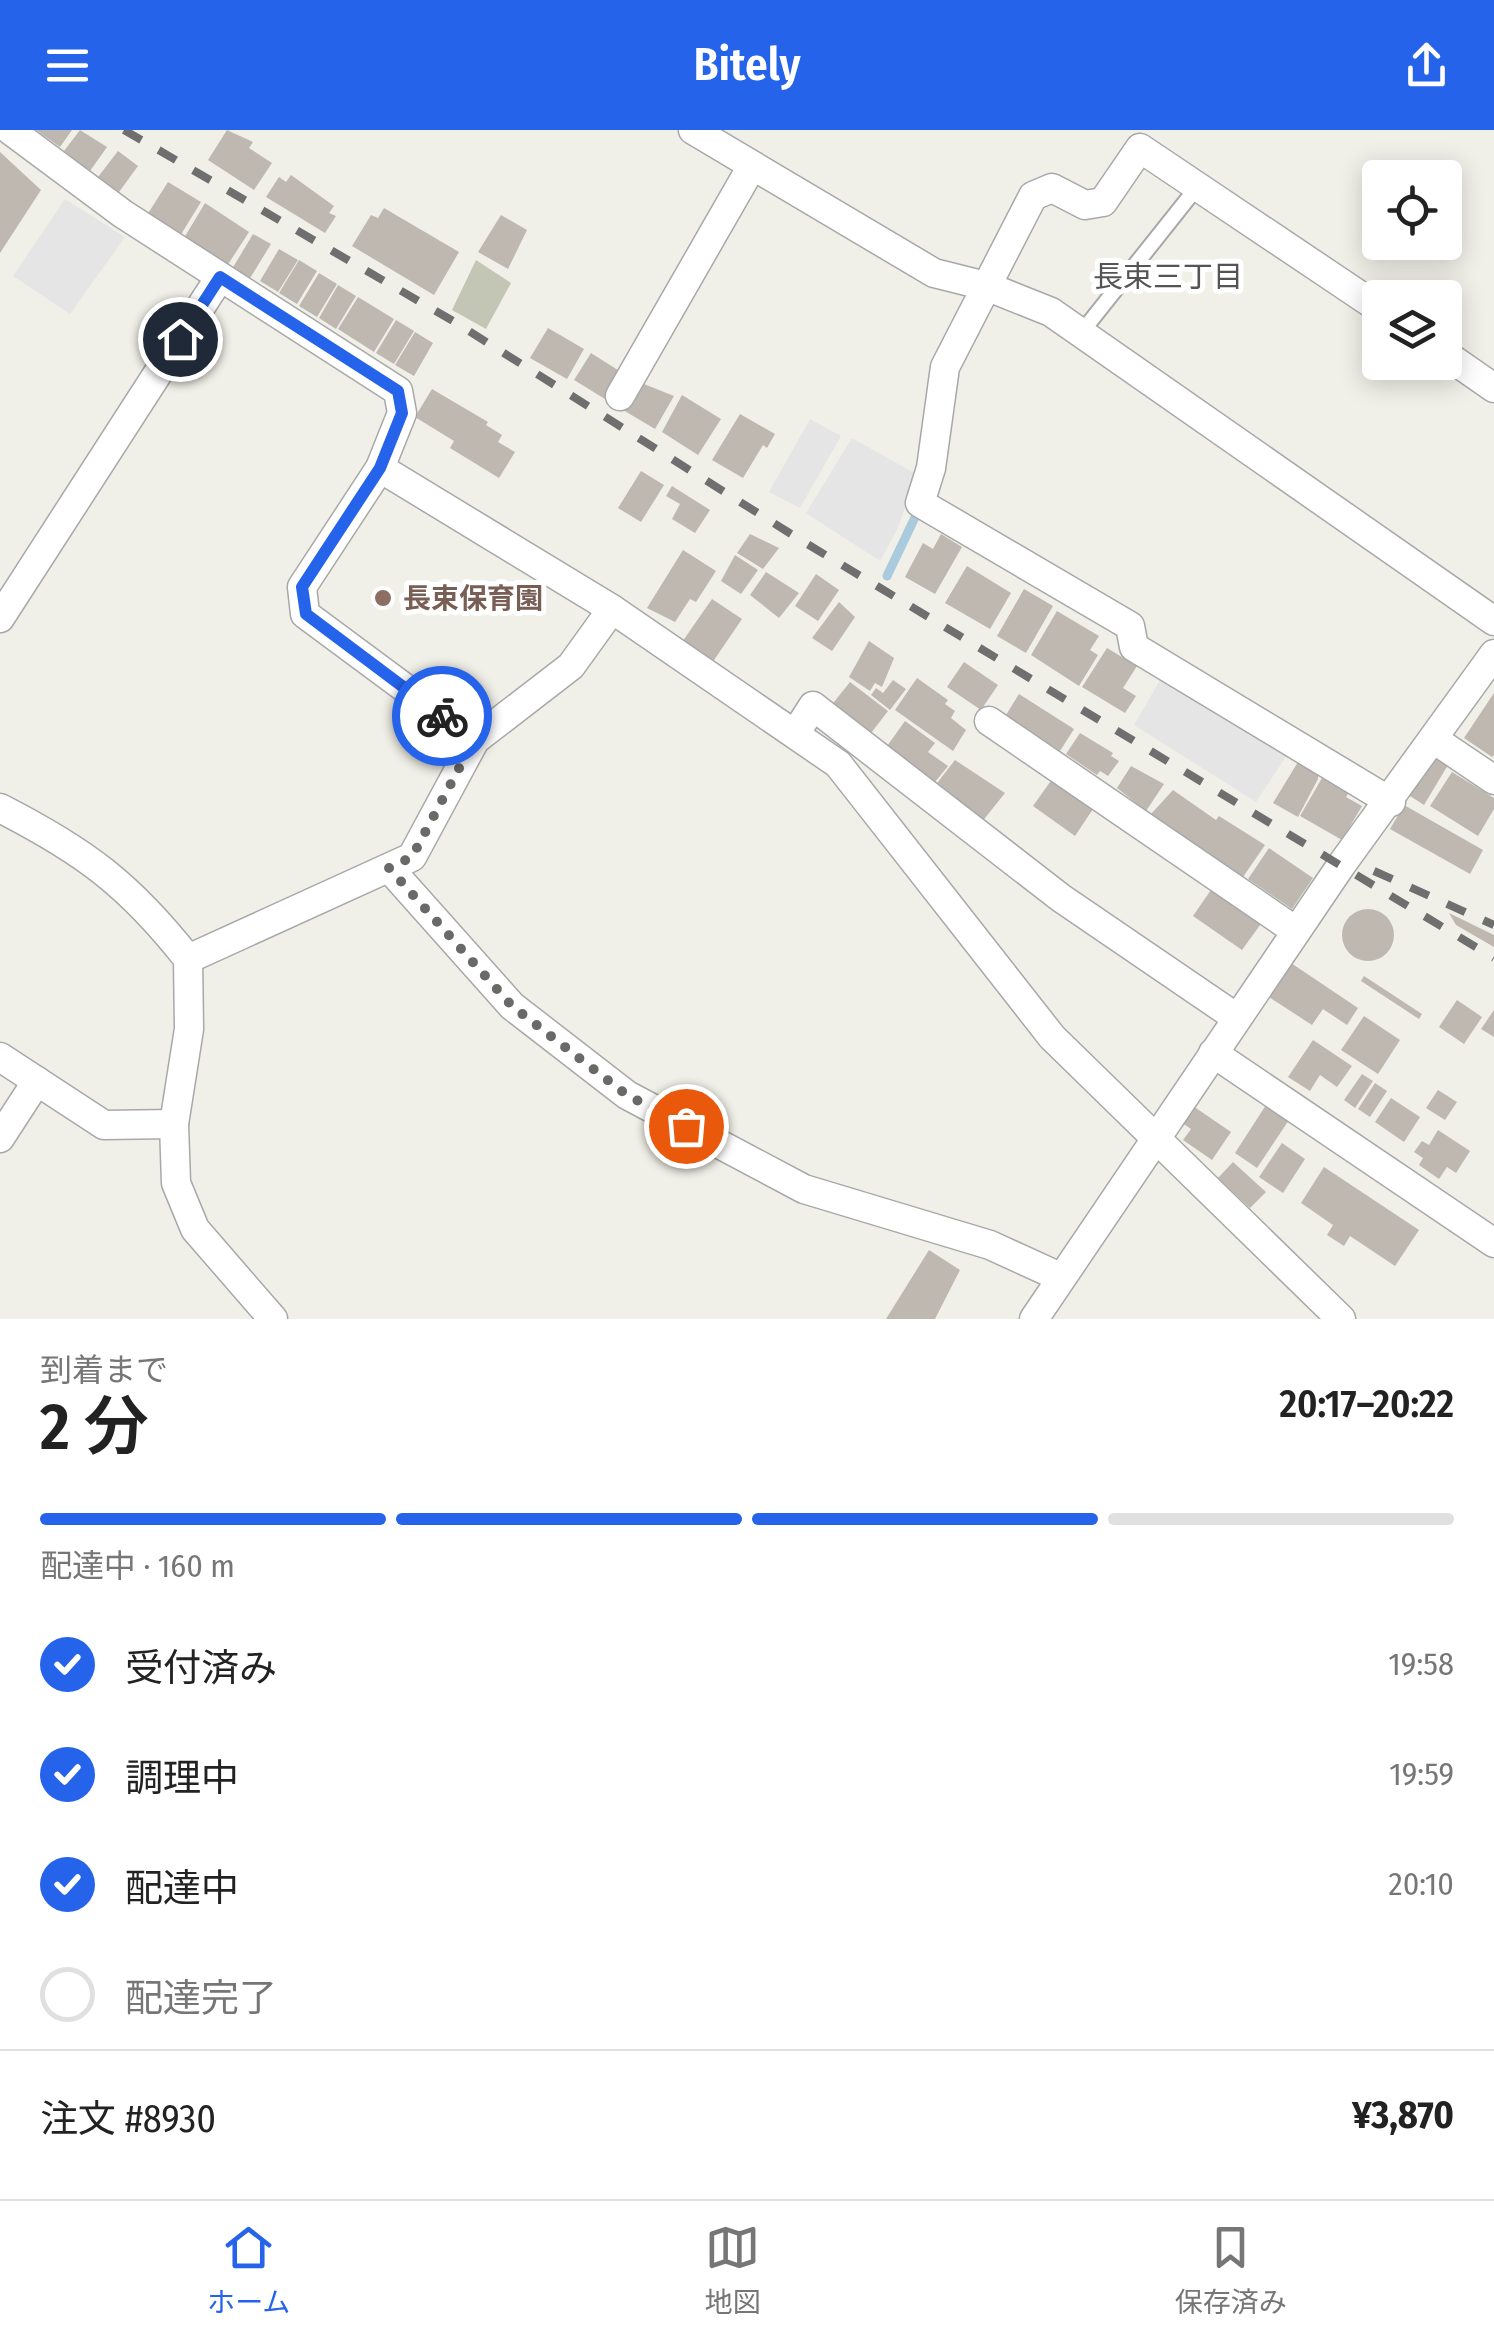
<!DOCTYPE html>
<html lang="ja">
<meta charset="utf-8">
<style>
:root{--surface:#fff;--page:#f6f6f6;--text:#222;--muted:#767676;--line:#e0e0e0;--accent:#2563eb}
body{margin:0;font-family:"Fira Sans Condensed","Noto Sans JP",sans-serif;background:var(--page);color:var(--text);height:100vh;display:flex;flex-direction:column;font-size:38px;white-space:nowrap}
*{box-sizing:border-box;margin:0}
p{font-size:32px;color:var(--muted)}
.icon{flex:none;width:55px;height:55px;fill:none;stroke:currentColor;stroke-width:2;stroke-linecap:round;stroke-linejoin:round}
.map{position:relative;height:1189px;overflow:hidden}
.panel{display:flex;flex-direction:column;background:var(--surface);flex:1}
.panel>*{flex:none}
.tools{position:absolute;left:1362px;top:30px;display:grid;gap:20px}
.tools a{display:grid;place-items:center;width:100px;height:100px;border-radius:10px;background:var(--surface);box-shadow:0 5px 25px #0003;font-size:50px}
.pin{position:absolute;display:grid;place-items:center;width:85px;height:85px;color:#fff;margin:-42px;border:5px solid #fff;border-radius:50%;box-shadow:0 2px 10px #0007}
.courier{position:absolute;display:grid;place-items:center;width:100px;height:100px;margin:-50px;border:8px solid #2563eb;border-radius:50%;background:#fff;color:#222;box-shadow:0 2px 12px #0007}
.overview em{font-style:normal;font-weight:600}
.overview div{display:flex;flex-direction:column-reverse}
.overview{display:flex;align-items:center;justify-content:space-between;height:170px;padding:0 40px}
h1{font-size:65px;font-weight:600;line-height:75px}
.bar{display:grid;grid-template-columns:repeat(4,1fr);gap:15px 10px;align-content:center;height:120px;padding:0 40px}
.bar i{height:12px;border-radius:8px;background:var(--line)}
.bar .current{background:var(--accent)}
.bar p{grid-column:span 4}
.line{display:flex;align-items:center;gap:25px;padding:0 40px;border-top:2px solid var(--line)}
.line div{flex:1}
ol{padding:0 40px;list-style:none}
li{display:flex;align-items:center;gap:30px;height:110px}
li p{margin-inline-start:auto}
li .icon{padding:10px;border-radius:50%;background:var(--accent);color:#fff;stroke-width:4}
li:last-child{color:var(--muted)}
li i{width:55px;height:55px;border:5px solid var(--line);border-radius:50%}
header{display:flex;justify-content:space-between;align-items:center;height:130px;padding:0 40px;background:var(--accent);color:#fff;font-size:45px;font-weight:600}
.tabs{display:flex;justify-content:space-around;align-items:center;height:140px;border-top:2px solid var(--line);background:var(--surface);font-size:28px;color:var(--muted)}
.tabs a{display:grid;justify-items:center;gap:5px}
.tabs .current{color:var(--accent)}
.map>svg:first-child{display:block}
.construction{fill:#c3c6b4}
.parking{fill:#e5e5e5}
.lines{fill:none;stroke-linecap:round;stroke-linejoin:round}
.stream{stroke:#aacbde;stroke-width:9}
.building{fill:#beb8b1}
.service-casing{stroke:#a8a8a8;stroke-width:18}
.minor-casing{stroke:#a8a8a8;stroke-width:31}
.service{stroke:#fff;stroke-width:14}
.minor{stroke:#fff;stroke-width:28}
.rail{stroke:#6f6f6f;stroke-width:8;stroke-dasharray:20 20;stroke-linecap:butt}
.done{stroke:#6a6967;stroke-width:10;stroke-dasharray:0 18}
.route{stroke:#2563eb;stroke-width:12}
.education-dot{fill:#8d6e63;stroke:#fff;stroke-width:4}
.labels{text-anchor:middle;stroke-width:10;stroke-linejoin:round;paint-order:stroke}
.education-label{font-size:28px;font-weight:bold;fill:#785e54;stroke:#fff;text-anchor:start}
.neighbourhood-label{font-size:30px;fill:#545454;stroke:#fff}
</style>
<header><svg class="icon" aria-label="menu" viewBox="0 0 24 24"><path d="M4 6h16M4 12h16M4 18h16"/></svg>Bitely<svg class="icon" aria-label="share" viewBox="0 0 24 24"><path d="M12 15V3M7 8l5-5 5 5M5 13v7h14v-7"/></svg></header>
<div class="map">
<svg width="1494" height="1189" viewBox="0 0 1494 1189">
<rect width="100%" height="100%" fill="#f1f0e8"/>
<path class="construction" d="M476,130L511,153L486,199L452,180Z"/>
<g class="parking">
<path d="M65,69L125,107L70,184L13,146Z"/>
<path d="M810,289L841,306L800,378L769,362Z"/>
<path d="M852,308L916,344L898,398L880,431L806,383Z"/>
<path d="M1160,550L1255,598L1289,622L1256,672L1134,595Z"/>
</g>
<g class="lines">
<path class="stream" d="M887,446L919,379"/>
</g>
<g class="building">
<path d="M36,0H72L60,17Z"/>
<path d="M80,0L107,17L90,41L64,21Z"/>
<path d="M227,0L253,12L249,18L272,33L254,60L208,30Z"/>
<path d="M118,21L138,36L119,62L98,47Z"/>
<path d="M0,22L41,60L0,123Z"/>
<path d="M291,45L334,76L329,83L336,86L325,103L266,67L279,47L286,52Z"/>
<path d="M168,52L201,72L180,106L147,85Z"/>
<path d="M205,73L249,102L227,136L184,108Z"/>
<path d="M384,78L459,122L434,165L352,116L371,85L378,88Z"/>
<path d="M501,85L527,100L508,139L478,122Z"/>
<path d="M253,104L271,114L249,150L232,139Z"/>
<path d="M279,119L298,130L278,162L260,151Z"/>
<path d="M299,130L317,141L297,174L279,163Z"/>
<path d="M319,143L337,154L317,187L299,176Z"/>
<path d="M338,155L356,166L336,199L319,188Z"/>
<path d="M358,167L394,189L374,222L338,199Z"/>
<path d="M396,190L414,201L394,234L376,223Z"/>
<path d="M548,198L584,219L567,249L530,228Z"/>
<path d="M415,202L433,213L414,246L395,235Z"/>
<path d="M591,223L621,242L605,269L574,250Z"/>
<path d="M639,252L674,266L655,299L623,280Z"/>
<path d="M432,259L488,292L486,295L502,305L498,312L515,322L499,348L450,318L454,311L415,287Z"/>
<path d="M682,265L721,289L698,325L662,302Z"/>
<path d="M740,284L775,304L767,318L763,315L743,348L712,330Z"/>
<path d="M641,341L664,355L641,392L618,378Z"/>
<path d="M672,356L710,380L695,403L672,389L680,374L666,366Z"/>
<path d="M750,404L779,418L763,439L737,423Z"/>
<path d="M941,404L962,417L935,464L905,447L923,413L933,419Z"/>
<path d="M683,420L716,441L696,472L690,469L675,492L647,478Z"/>
<path d="M735,425L758,440L741,464L721,451Z"/>
<path d="M967,436L1011,463L990,499L945,473Z"/>
<path d="M766,442L799,463L779,488L750,465Z"/>
<path d="M816,444L839,460L818,491L795,476Z"/>
<path d="M1024,459L1053,476L1026,523L997,506Z"/>
<path d="M712,469L742,489L710,536L680,515Z"/>
<path d="M839,472L855,487L832,521L812,508Z"/>
<path d="M1057,481L1099,506L1090,520L1098,525L1079,556L1031,525Z"/>
<path d="M869,511L894,528L882,557L875,553L870,561L849,547Z"/>
<path d="M1107,518L1137,536L1123,558L1136,566L1125,583L1082,557Z"/>
<path d="M964,532L998,555L981,580L947,557Z"/>
<path d="M917,548L948,570L945,574L955,581L951,588L966,600L953,621L895,580Z"/>
<path d="M893,550L906,559L890,580L871,565L876,558L883,563Z"/>
<path d="M850,552L888,581L868,607L830,577Z"/>
<path d="M1494,563V625L1492,627L1464,608Z"/>
<path d="M1019,564L1074,599L1060,621L1006,585Z"/>
<path d="M905,591L935,613L928,622L948,636L931,657L885,619Z"/>
<path d="M1080,603L1113,623L1111,626L1119,631L1108,646L1100,641L1097,645L1066,624Z"/>
<path d="M1434,626L1448,635L1424,675L1410,666Z"/>
<path d="M955,630L1005,663L981,693L934,657Z"/>
<path d="M1298,632L1318,643V649L1298,687L1273,673Z"/>
<path d="M1131,636L1164,654L1146,681L1117,658Z"/>
<path d="M1452,642L1494,668V679L1478,706L1430,676Z"/>
<path d="M1055,645L1097,673L1075,706L1033,676Z"/>
<path d="M1322,648L1349,662L1346,667L1362,676L1342,710L1300,686Z"/>
<path d="M1173,660L1216,690L1219,686L1265,715L1243,747L1151,684Z"/>
<path d="M1404,675L1483,720L1470,744L1390,699Z"/>
<path d="M1269,718L1313,748L1292,779L1248,749Z"/>
<path d="M1213,757L1263,791L1242,820L1193,786Z"/>
<circle cx="1368" cy="805" r="26"/>
<path d="M1449,783L1494,805V817L1456,795Z"/>
<path d="M1291,833L1358,878L1347,895L1323,879L1312,895L1269,867Z"/>
<path d="M1364,846L1422,884L1419,889L1361,851Z"/>
<path d="M1457,870L1482,887L1464,914L1439,897Z"/>
<path d="M1494,880V907L1481,899Z"/>
<path d="M1364,886L1400,910L1378,944L1341,920Z"/>
<path d="M1313,910L1352,936L1337,957L1320,945L1310,961L1288,947Z"/>
<path d="M1362,944L1373,951L1355,978L1344,970Z"/>
<path d="M1375,953L1387,961L1370,987L1358,979Z"/>
<path d="M1438,960L1457,972L1445,990L1426,978Z"/>
<path d="M1391,968L1420,987L1404,1012L1375,992Z"/>
<path d="M1266,975L1289,990L1257,1038L1235,1023Z"/>
<path d="M1193,976L1231,1002L1212,1030L1183,1010L1191,999L1181,992Z"/>
<path d="M1438,1000L1470,1021L1456,1043L1447,1037L1439,1049L1419,1035L1423,1028L1414,1022L1422,1011L1429,1015Z"/>
<path d="M1282,1013L1305,1029L1283,1063L1259,1047Z"/>
<path d="M1233,1032L1266,1062L1250,1078L1218,1048Z"/>
<path d="M1324,1037L1419,1100L1395,1136L1350,1106L1344,1116L1327,1105L1333,1095L1301,1073Z"/>
<path d="M929,1120L960,1140L935,1189H886Z"/>
</g>
<g class="lines">
<g class="service-casing">
<path id="service" d="M1081,203L1198,56"/>
</g>
<g class="minor-casing">
<g id="minor">
<path d="M10,0L123,84L398,261L402,283L380,338L302,457L305,484L475,610"/>
<path d="M693,0L934,143L986,156L1051,182L1494,491"/>
<path d="M1380,179L1140,18L1103,72L1085,75L1052,58L1033,66L945,237L931,338L920,373L1130,496L1134,517L1391,672"/>
<path d="M1445,224L1494,258"/>
<path d="M620,266L752,36"/>
<path d="M380,338L612,479L838,634L1052,907L1341,1189"/>
<path d="M0,488L220,147"/>
<path d="M989,591L1296,801"/>
<path d="M795,604L813,576L1061,768L1237,888"/>
<path d="M1435,610L1494,650"/>
<path d="M0,678C84,721 129,754 188,829L189,899L174,994L176,1053L195,1099L273,1189"/>
<path d="M389,738L512,876L627,965L804,1059L990,1115L1060,1147"/>
<path d="M188,829L412,727L475,610L571,536L612,479"/>
<path d="M1213,923L1494,1113"/>
<path d="M0,927L104,995L174,994"/>
<path d="M0,1008L37,951"/>
<path d="M1034,1189L1342,734L1494,524"/>
</g>
</g>
<use href="#service" class="service"/>
<use href="#minor" class="minor"/>
<g class="rail">
<path d="M124,0L453,191L799,409L1494,828"/>
<path d="M1374,741L1494,795"/>
</g>
</g>
<g class="lines">
<path class="done" d="M442,586L474,610L412,727L389,738L512,876L627,965L686,996"/>
<path class="route" d="M180,209L220,147L398,261L402,283L380,338L302,457L306,484L442,586"/>
</g>
<circle class="education-dot" cx="383" cy="468" r="10"/>
<g class="labels">
<g class="education-label">
<text x="403" y="478">長束保育園</text>
</g>
<g class="neighbourhood-label">
<text x="1168" y="157">長束三丁目</text>
</g>
</g>
</svg>
<div class="tools">
<a><svg class="icon" aria-label="locate" viewBox="0 0 24 24"><circle cx="12" cy="12" r="6"/><path d="M12 2v4M12 18v4M2 12h4M18 12h4"/></svg></a>
<a><svg class="icon" aria-label="layers" viewBox="0 0 24 24"><path d="M12 4l9 5-9 5-9-5zM3 14l9 5 9-5"/></svg></a>
</div>
<div class="pin" style="left:686px;top:996px;background:#ea580c"><svg class="icon" aria-label="bag" viewBox="0 0 24 24"><path d="M5 8h14l-1 12H6zM9 8a3 3 0 0 1 6 0"/></svg></div>
<div class="pin" style="left:180px;top:209px;background:#1f2937"><svg class="icon" aria-label="home" viewBox="0 0 24 24"><path d="M3 11l9-7 9 7M6 9v11h12V9"/></svg></div>
<div class="courier" style="left:442px;top:586px"><svg class="icon" aria-label="bike" viewBox="0 0 24 24"><circle cx="6" cy="16" r="4"/><circle cx="18" cy="16" r="4"/><path d="M6 16l4-8h5l3 8M10 8l3 8H6M13 5h3"/></svg></div>
</div>
<section class="panel">
<div class="overview"><div><h1>2 分</h1><p>到着まで</p></div><em>20:17–20:22</em></div>
<div class="bar"><i class="current"></i><i class="current"></i><i class="current"></i><i></i><p>配達中 · 160 m</p></div>
<ol>
<li><svg class="icon" aria-label="check" viewBox="0 0 24 24"><path d="M5 12l5 5 9-10"/></svg>受付済み<p>19:58</p></li>
<li><svg class="icon" aria-label="check" viewBox="0 0 24 24"><path d="M5 12l5 5 9-10"/></svg>調理中<p>19:59</p></li>
<li><svg class="icon" aria-label="check" viewBox="0 0 24 24"><path d="M5 12l5 5 9-10"/></svg>配達中<p>20:10</p></li>
<li><i></i>配達完了</li>
</ol>
<div class="line" style="height:130px"><div>注文 #8930</div><b>¥3,870</b></div>
</section>
<nav class="tabs">
<a class="current"><svg class="icon" aria-label="home" viewBox="0 0 24 24"><path d="M3 11l9-7 9 7M6 9v11h12V9"/></svg>ホーム</a>
<a><svg class="icon" aria-label="map" viewBox="0 0 24 24"><path d="M3 6l6-2 6 2 6-2v14l-6 2-6-2-6 2zM9 4v14M15 6v14"/></svg>地図</a>
<a><svg class="icon" aria-label="saved" viewBox="0 0 24 24"><path d="M7 4h10v16l-5-4-5 4z"/></svg>保存済み</a>
</nav>
